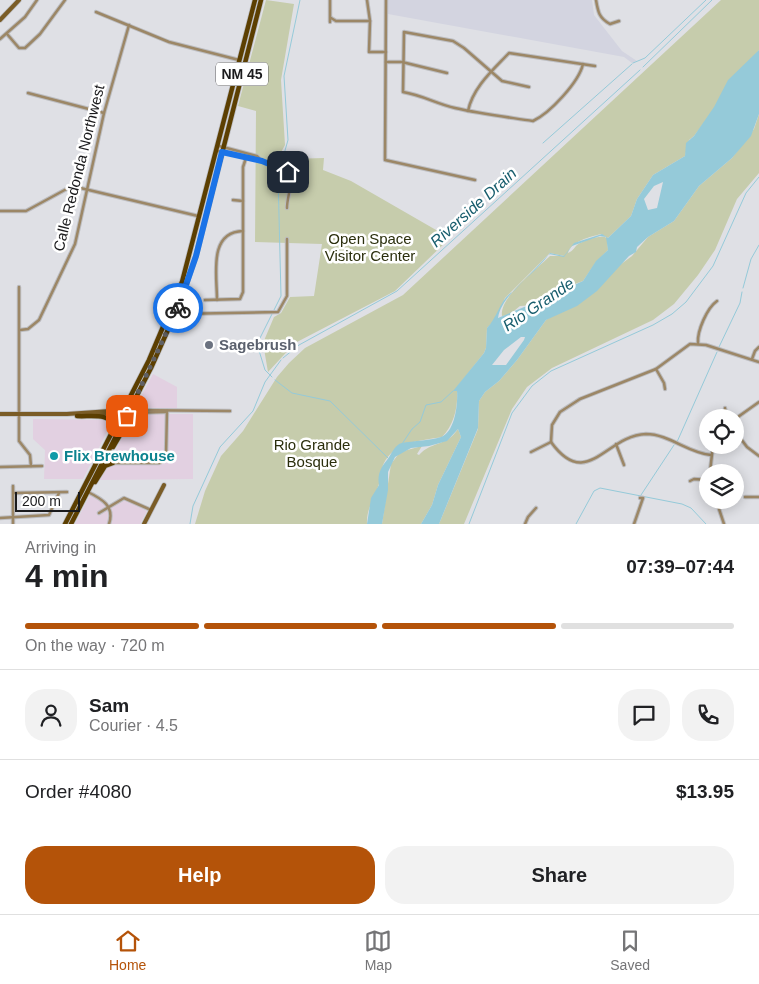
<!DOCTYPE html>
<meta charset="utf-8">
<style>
:root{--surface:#fff;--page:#f2f2f2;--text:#202124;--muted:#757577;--line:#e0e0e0;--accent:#b45309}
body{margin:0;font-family:Helvetica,sans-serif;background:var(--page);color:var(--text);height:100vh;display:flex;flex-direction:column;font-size:19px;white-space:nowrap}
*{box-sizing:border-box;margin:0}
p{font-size:16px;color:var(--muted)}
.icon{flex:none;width:28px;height:28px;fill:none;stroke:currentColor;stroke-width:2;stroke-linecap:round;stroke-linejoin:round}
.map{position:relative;height:524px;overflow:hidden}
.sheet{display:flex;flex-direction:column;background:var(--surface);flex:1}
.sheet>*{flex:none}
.tools{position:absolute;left:699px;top:409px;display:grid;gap:10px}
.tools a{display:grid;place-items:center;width:45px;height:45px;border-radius:50%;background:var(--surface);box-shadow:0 2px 12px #0003;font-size:25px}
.scale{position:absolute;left:15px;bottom:12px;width:65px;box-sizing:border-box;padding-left:5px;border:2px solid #1b1b1d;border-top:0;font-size:14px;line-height:18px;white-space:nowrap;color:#1b1b1d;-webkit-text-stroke:4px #fff;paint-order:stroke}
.pin{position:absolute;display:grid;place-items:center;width:42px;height:42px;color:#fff;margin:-21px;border-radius:10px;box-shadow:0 2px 8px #0006}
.courier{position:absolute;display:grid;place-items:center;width:50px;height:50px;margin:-25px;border:4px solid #1a73e8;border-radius:50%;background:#fff;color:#222;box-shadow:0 1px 6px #0007}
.head em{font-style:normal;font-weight:800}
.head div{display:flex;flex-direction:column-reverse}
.head{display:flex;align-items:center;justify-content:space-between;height:85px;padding:0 25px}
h1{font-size:32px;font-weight:800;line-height:38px}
.bar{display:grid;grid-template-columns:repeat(4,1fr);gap:8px 5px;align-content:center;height:60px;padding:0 25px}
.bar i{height:6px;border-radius:4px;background:var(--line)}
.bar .active{background:var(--accent)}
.bar p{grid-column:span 4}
.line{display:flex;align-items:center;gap:12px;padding:0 25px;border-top:1px solid var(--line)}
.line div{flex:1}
.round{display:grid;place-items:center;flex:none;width:52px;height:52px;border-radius:20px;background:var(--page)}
.cta{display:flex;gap:10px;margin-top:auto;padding:10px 25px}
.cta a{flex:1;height:58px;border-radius:20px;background:var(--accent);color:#fff;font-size:20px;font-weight:800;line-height:58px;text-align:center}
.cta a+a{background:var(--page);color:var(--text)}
.tab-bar{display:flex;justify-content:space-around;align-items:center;height:70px;border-top:1px solid var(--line);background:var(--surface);font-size:14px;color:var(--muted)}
.tab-bar a{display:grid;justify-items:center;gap:2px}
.tab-bar .active{color:var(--accent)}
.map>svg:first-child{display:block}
.commercial{fill:#e2d0e1}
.built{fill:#d3d4e0}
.green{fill:#c6ccac}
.water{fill:#95cad9;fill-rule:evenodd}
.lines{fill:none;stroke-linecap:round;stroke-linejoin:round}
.stream{stroke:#95cad9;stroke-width:1}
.street-casing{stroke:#bcbdc1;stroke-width:4.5}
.secondary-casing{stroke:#bcbdc1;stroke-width:5.5}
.primary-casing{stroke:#bcbdc1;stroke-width:6}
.street{stroke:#9c8766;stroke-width:2.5}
.secondary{stroke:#7a5c26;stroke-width:4}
.primary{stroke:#5c3f01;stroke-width:4.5}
.done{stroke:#606063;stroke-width:5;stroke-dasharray:0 9}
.route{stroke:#1a73e8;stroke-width:6}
.worship-dot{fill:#6b7280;stroke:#fff;stroke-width:2}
.culture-dot{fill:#0f9aa8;stroke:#fff;stroke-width:2}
.labels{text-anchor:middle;stroke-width:5;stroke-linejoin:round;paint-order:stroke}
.shield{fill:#fff;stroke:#5f5f61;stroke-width:1}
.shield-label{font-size:14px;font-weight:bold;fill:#1b1b1d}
.street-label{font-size:15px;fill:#1b1b1d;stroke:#fff}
.park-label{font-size:15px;fill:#2b2f0d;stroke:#fff}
.worship-label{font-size:15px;font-weight:bold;fill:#5b616d;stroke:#fff;text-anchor:start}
.culture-label{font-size:15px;font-weight:bold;fill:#0d838f;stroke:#fff;text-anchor:start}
.water-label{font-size:16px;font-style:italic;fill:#175d6d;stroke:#fff}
</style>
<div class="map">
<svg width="759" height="524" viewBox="0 0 759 524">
<rect width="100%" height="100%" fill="#dfe0e5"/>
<g class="commercial">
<path d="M153,374L177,387V409L135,407Z"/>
<path d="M141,414H193V479L100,480L131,420Z"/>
<path d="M33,419L109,420L110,426L83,479H44L45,450L33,439Z"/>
<path d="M90,495L102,501L107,508L126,500L147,511L140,524H75Z"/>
</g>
<path class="built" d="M387,0H592L594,15L622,51L637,61L632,63L624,57L388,14Z"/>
<g class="green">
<path d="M266,0L294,4L281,80L285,145L279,156L289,159L324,158L323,170L351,181L450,238L395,291L295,343L268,372L263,343L274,317L281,313L290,297L314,296L322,244L255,242L256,111L238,106Z"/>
<path d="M721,0H759V50L694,136L689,140L685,156L653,175L637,199L631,216L608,238L601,234C590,237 571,241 568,253C574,251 574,246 580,243C586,240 601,234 607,238L608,250L596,262L583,281L572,285L565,295L552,304L520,306L509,315L502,316C499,297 537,269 550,256H564L550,253L505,298L495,320L487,328L486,348L484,353L454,391H457C458,407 454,425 442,437C420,441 394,441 383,465C381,471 381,478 379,484C375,497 366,509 367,524H195L205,491L221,456L243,431L277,377L289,363L305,348L403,295Z"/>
<path d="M759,114V173L737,199L715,250L698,275L674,304L653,320L552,368L527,387L512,409L464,524H439L478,429L479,401L485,392L499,381L517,360L546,320L632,256L648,237L674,221L699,186L732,158L754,129Z"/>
<path d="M458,429L461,437L438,485L432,505L421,524H382L391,464L400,452L422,446L417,454L419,455C433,440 445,448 458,429Z"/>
</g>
<path class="water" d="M759,50V114L751,136L732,158L699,186L674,221L648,237L637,247L636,252L629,256L597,291L577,306L546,320L517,360L499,381L485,392L479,401L478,428L439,524H421L432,505L438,485L461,437L458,429L447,441L429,446L411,448L395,457L388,472V490L382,524H367L371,498L379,485C377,475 381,467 387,460C391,455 395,444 402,443C412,441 433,440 441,437C455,432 458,404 457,391H453L484,353L486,348L487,328C498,317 500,298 514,291L550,253L564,256L574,243L602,234L608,238L631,216L637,199L653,175L685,156L686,143L694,136L714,107L728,80ZM663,182L657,208L648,210L644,199L654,186ZM600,236L606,237L608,250L596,261L583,281L565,289L564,295L552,304L529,305L498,318C502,293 535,275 549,254L564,257L572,246ZM521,337H525L524,340L506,365H492L504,350Z"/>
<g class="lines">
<g class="stream">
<path d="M633,63L645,58L706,0"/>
<path d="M643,67L712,0"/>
<path d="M543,143L632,64"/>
<path d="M743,288L751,259L759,245"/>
<path d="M719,347L740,303L742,292"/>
<path d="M283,358L299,345L397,291L640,70"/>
<path d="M272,377L265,370L257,344L281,296L278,175L288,140L284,76L300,0"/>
<path d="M275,380L292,393L330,401L388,458"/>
<path d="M677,442L717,352"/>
<path d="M402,444L412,429L420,422L426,405L441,402L453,391"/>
<path d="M641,495L674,445"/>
<path d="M190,524L193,506L220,447L253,411L265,382L281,360"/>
<path d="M469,524L512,413L532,386L551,371L653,325L672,314L686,302L713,266L746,193L759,177"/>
<path d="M576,524L594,491L600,488L682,504L691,508L706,524"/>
</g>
<g class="street-casing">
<g id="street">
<path d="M367,0L370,21L369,52H386"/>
<path d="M386,0L385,160L475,180"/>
<path d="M596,0C598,12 599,18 610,24L619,21"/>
<path d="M96,12L169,42L239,60"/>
<path d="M331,18L336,21H370"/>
<path d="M330,22V0"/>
<path d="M7,34L19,48H25L40,34L65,0"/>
<path d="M0,39L25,17L37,0"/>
<path d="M386,62H402L447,73"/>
<path d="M529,87L502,81L464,48L453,41L404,32L403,92C422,95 437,104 455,108C481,114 507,117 533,121C550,113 579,82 583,64"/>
<path d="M28,93L104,113"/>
<path d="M468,111C473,87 493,70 509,53L595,66"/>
<path d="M219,146L257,156L262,161"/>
<path d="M218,151L262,161L288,172C294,182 287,196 287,208"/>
<path d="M233,200L243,201"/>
<path d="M0,211H26L72,186L198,216"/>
<path d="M19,287V441L30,455L31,466"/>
<path d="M205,300L240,299L243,292V167L246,158"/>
<path d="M217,300C217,275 208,232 243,231"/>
<path d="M176,314L278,312L287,296V239"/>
<path d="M20,330L28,329L39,320L75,244L104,113L129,25"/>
<path d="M698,343C697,331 707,308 717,301"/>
<path d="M752,359L755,351L759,347"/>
<path d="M656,369L664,383L665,389"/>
<path d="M725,408L726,418"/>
<path d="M130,410L230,411"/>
<path d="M128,413L165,412"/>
<path d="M735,419L759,402"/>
<path d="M735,431L747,447L759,456"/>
<path d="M551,442L552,425L560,412L580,399L656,369L690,344L706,345L759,362"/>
<path d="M551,442C587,492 606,435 646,434C669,434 688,453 711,455"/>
<path d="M616,444L624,465"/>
<path d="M531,452L551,442"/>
<path d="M113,463H159L164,461L166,455L167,411"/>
<path d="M0,467L42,466"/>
<path d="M710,472L713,445"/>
<path d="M690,481L694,479L708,480"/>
<path d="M13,486V524"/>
<path d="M88,492C102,499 115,506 109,524"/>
<path d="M14,493L67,492"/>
<path d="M745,497H759"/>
<path d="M716,500L724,524"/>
<path d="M99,513L124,498L151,510"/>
<path d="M0,518L49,515L59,493"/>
<path d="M525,524L528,517L536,508"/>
<path d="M634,524L643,498H640"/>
</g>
</g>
<g class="secondary-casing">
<g id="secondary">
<path d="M0,20L19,0"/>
<path d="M0,414H67L125,410"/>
<path d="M92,414L128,413"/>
<path d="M144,524L164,485"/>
</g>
</g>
<g class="primary-casing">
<g id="primary">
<path d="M77,416C90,417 111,412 113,427"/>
<path d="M113,447L130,418L140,413"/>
<path d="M95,482L105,466L113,463L109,459L108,453"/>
<path d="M65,524L149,360L182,282L255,0"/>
<path d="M71,524L151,368L179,305L196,256L261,0"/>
</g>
</g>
<use href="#street" class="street"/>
<use href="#secondary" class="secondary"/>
<use href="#primary" class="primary"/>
</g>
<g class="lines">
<path class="done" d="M127,416L178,308"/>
<path class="route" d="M178,308L196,256L222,152L262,161L288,172"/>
</g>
<circle class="worship-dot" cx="209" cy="345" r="5"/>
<circle class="culture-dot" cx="54" cy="456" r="5"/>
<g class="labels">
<rect class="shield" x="216" y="62.5" width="52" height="23" rx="4"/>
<g class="shield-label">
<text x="242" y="79">NM 45</text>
</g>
<g class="street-label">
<text transform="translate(79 168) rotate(-76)" y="5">Calle Redonda Northwest</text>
</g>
<g class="park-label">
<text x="370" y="244">Open Space<tspan x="370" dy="17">Visitor Center</tspan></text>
<text x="312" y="450">Rio Grande<tspan x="312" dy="17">Bosque</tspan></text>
</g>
<g class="worship-label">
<text x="219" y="350">Sagebrush</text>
</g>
<g class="culture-label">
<text x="64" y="461">Flix Brewhouse</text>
</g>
<g class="water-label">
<text transform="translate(473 207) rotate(-42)" y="6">Riverside Drain</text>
<text transform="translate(538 304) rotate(-34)" y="6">Rio Grande</text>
</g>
</g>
</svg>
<div class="tools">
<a><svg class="icon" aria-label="locate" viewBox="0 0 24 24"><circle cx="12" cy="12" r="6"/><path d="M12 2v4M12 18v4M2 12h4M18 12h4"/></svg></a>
<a><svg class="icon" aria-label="layers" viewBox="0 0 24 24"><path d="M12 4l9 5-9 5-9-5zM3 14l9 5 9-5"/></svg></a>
</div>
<div class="scale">200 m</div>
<div class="pin" style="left:127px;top:416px;background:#ea580c"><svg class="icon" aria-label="bag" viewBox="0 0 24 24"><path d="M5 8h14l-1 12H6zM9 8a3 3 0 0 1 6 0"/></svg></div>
<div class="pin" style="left:288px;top:172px;background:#1f2937"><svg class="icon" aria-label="home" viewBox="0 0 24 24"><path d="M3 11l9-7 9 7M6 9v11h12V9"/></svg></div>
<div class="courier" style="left:178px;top:308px"><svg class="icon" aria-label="bike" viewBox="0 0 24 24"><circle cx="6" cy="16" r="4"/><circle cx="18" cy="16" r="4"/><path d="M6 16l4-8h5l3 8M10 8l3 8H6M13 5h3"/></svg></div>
</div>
<section class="sheet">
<div class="head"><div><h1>4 min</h1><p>Arriving in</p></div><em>07:39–07:44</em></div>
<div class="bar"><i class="active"></i><i class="active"></i><i class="active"></i><i></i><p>On the way · 720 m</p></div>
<div class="line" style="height:90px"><a class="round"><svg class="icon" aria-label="person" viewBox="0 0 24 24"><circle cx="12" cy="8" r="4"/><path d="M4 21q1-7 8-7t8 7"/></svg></a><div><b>Sam</b><p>Courier · 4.5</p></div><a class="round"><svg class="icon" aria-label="chat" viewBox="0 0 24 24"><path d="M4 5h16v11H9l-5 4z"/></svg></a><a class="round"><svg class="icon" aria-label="phone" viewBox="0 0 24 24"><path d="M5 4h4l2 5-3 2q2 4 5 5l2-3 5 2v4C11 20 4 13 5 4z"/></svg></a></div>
<div class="line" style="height:65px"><div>Order #4080</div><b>$13.95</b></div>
<div class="cta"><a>Help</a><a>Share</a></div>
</section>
<nav class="tab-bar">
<a class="active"><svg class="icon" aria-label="home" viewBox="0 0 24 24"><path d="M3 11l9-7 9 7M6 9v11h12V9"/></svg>Home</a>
<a><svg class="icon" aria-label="map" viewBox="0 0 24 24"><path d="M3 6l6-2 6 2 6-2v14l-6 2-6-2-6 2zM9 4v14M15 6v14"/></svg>Map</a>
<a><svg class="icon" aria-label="saved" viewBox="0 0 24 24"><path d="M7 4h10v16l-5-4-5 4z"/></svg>Saved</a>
</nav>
